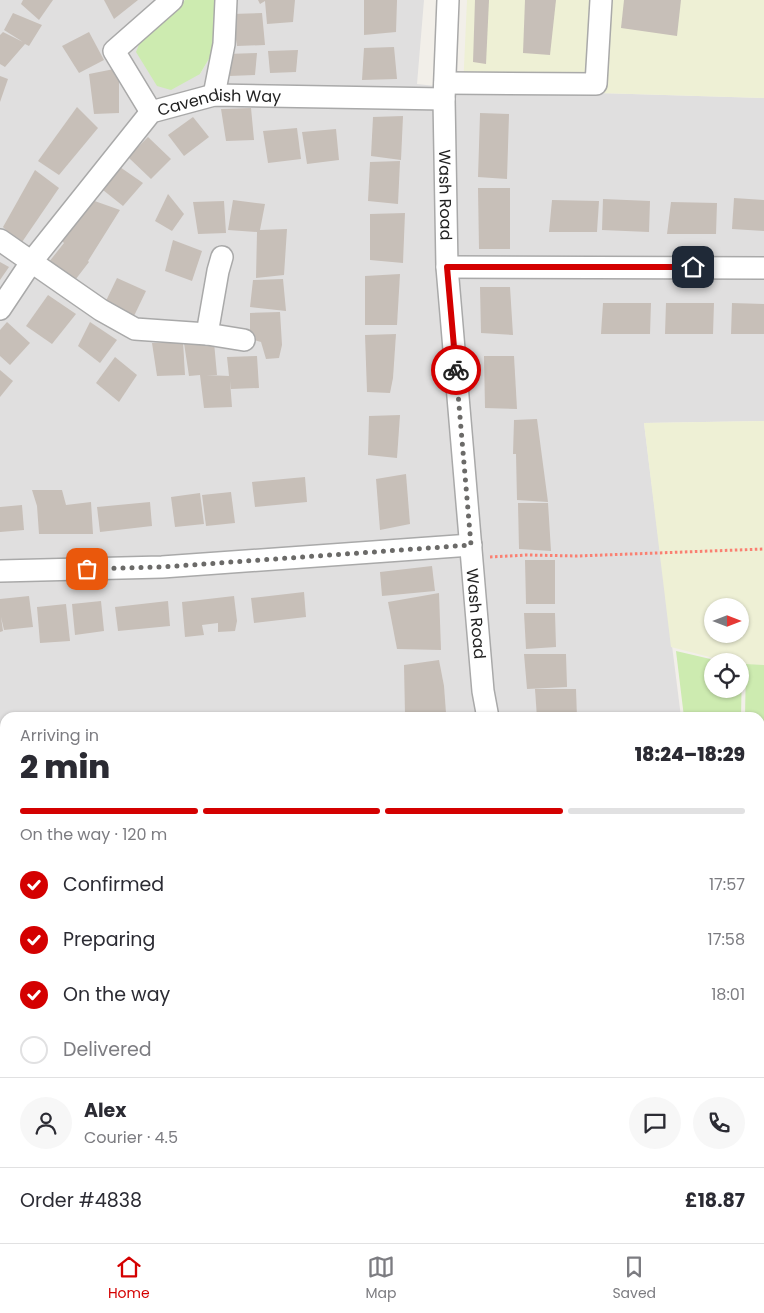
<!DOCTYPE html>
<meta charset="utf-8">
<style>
:root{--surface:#fff;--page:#f7f7f7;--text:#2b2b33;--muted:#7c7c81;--line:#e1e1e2;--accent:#d40000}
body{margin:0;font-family:Poppins,sans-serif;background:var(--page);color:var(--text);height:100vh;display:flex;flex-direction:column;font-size:19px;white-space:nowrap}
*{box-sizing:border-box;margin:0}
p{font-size:16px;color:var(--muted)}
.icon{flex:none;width:28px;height:28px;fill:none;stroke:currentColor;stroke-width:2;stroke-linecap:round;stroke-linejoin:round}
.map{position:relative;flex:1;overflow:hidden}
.drawer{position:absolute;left:0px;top:712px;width:765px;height:531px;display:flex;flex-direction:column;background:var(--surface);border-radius:15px 15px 0 0;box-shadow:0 1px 4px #0004}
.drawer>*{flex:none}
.needle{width:32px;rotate:90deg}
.controls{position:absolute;left:704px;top:598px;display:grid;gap:10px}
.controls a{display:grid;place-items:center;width:45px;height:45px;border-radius:50%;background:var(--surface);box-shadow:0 1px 4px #0004;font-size:25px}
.pin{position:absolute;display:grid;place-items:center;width:42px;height:42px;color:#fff;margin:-21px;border-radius:10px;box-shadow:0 2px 8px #0006}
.courier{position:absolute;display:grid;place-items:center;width:50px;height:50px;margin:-25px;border:4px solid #d40000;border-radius:50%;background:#fff;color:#222;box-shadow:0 1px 6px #0007}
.head em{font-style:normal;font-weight:800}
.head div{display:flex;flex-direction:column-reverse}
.head{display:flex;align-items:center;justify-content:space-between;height:85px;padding:0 20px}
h1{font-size:32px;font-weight:800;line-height:38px}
.bar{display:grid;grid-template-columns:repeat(4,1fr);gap:8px 5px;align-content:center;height:60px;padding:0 20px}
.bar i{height:6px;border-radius:4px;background:var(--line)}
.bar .active{background:var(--accent)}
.bar p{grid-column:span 4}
.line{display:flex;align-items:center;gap:12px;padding:0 20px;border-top:1px solid var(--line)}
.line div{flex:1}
.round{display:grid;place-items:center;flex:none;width:52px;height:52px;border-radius:26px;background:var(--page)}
ol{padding:0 20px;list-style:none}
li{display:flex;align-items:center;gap:15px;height:55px}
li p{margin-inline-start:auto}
li .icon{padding:5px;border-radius:50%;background:var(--accent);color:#fff;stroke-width:4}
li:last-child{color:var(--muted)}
li i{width:28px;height:28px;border:2px solid var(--line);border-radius:50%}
.tab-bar{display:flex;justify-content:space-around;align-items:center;height:70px;border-top:1px solid var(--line);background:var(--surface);font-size:14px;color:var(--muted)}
.tab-bar a{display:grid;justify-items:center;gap:2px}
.tab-bar .active{color:var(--accent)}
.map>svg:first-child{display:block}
.residential{fill:#e0dfdf}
.farmland{fill:#eef0d5;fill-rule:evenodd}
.grass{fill:#cdebb0}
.park{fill:#c8facc}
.pitch{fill:#88e0be}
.building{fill:#c7bfb8}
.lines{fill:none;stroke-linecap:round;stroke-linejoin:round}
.minor-casing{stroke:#a9a9a9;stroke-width:24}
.path{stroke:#fa8072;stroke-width:3;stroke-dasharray:2.5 2.5;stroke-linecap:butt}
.minor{stroke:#fff;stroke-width:21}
.done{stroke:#6b6a68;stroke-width:5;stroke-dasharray:0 9}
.route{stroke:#d40000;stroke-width:6}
.labels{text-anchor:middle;stroke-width:4;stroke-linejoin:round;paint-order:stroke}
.street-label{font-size:16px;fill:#222;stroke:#fff}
</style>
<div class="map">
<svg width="764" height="1243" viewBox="0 0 764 1243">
<rect width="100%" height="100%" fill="#f2efe9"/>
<g class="residential">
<path d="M0,0H185L142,37L200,74L210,57L219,28L218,0H424L417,84L463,89L764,98V421L644,423L681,717L5,718V867H0Z"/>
<path d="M764,1144V1243H624L623,1239H760V1145Z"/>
</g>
<g class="farmland">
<path d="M467,0H764V98L463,89Z"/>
<path d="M764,421V665L740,664V661H725L671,647L644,423ZM712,606H740V634H712Z"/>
</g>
<g class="grass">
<path d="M185,0H218L219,28L210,57L200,74L171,90L157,86L136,52L142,37Z"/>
<path d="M676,651L719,661H712V689H740V666L742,667L741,717H684Z"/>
<path d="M746,664L764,665V1144L760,1145V718L745,717Z"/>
</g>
<path class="park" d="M5,1177V1239H586V1243H0V1178Z"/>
<path class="pitch" d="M80,1239H197L153,1243H82Z"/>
<g class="building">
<path d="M23,0H53L39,20L21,4Z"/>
<path d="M104,0H138L114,19Z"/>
<path d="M258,0H295L293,22L267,24L265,1L260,4Z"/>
<path d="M364,0H397L396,32L364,35Z"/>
<path d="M475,0H489L486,64L473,62Z"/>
<path d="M525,0H556L550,55L523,53Z"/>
<path d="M624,0H681L677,36L621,28Z"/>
<path d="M13,13L42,25L29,46L25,44L5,67L0,64V35L3,32L23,42L4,30Z"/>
<path d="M262,13L265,45L237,46L232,14Z"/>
<path d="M89,32L104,60L79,73L62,46Z"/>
<path d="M394,47L397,79L362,80L364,48Z"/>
<path d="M298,50L296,72L270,73L268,51Z"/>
<path d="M257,53L255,75L229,76L227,54Z"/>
<path d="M119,68V113L94,114L89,74Z"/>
<path d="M0,76L8,79L0,102Z"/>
<path d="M77,107L98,128L59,175L38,161Z"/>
<path d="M251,108L254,140L226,141L221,109Z"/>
<path d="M480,113L509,114L507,179L478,177Z"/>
<path d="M403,116L401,160L371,156L373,117Z"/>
<path d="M193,117L209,137L184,156L168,135Z"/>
<path d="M297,128L301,159L268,163L263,131Z"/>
<path d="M336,129L339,160L307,164L302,132Z"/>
<path d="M148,137L171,159L151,179L128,157Z"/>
<path d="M400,161L398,204L368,201L370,162Z"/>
<path d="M117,165L143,183L123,206L98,186Z"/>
<path d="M35,170L59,188L20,245L3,227Z"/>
<path d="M478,188H510V249H479Z"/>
<path d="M168,194L184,214L172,231L155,221Z"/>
<path d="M734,198L764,200V231L732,229Z"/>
<path d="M89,199L120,210L88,261L89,262L72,284L45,267L64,243L62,241Z"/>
<path d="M603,199L650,201L649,232L602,230Z"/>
<path d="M233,200L265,204L260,230L287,229L284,275L256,278L257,232L228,230Z"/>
<path d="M552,200L599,201L597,232H549Z"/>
<path d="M224,201L226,233L198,234L193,202Z"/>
<path d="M671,202L717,203L716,234H667Z"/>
<path d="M405,213L403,263L370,260V214Z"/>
<path d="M173,240L202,251L192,281L165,271Z"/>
<path d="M0,262L9,267L0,280Z"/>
<path d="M400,274L397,325H365V276Z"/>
<path d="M117,278L146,291L134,316L104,305Z"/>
<path d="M283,279L286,311L250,307L253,280Z"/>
<path d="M480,287H510L513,335L481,333Z"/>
<path d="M48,295L76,314L52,344L26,326Z"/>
<path d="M603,303H651L650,334H601Z"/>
<path d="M666,303H714L713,334H665Z"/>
<path d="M732,303L764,304V334H731Z"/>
<path d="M280,312L282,345L279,358L266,359L261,342L250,339V313Z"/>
<path d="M7,322L30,343L10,365L0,356V330Z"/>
<path d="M90,322L117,340L100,363L78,346Z"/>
<path d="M396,334L393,378L390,393L367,392L365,335Z"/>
<path d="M183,342L185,375L157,376L152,343Z"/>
<path d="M214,342L217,375H206L229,376L227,357L257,356L259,388L231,389L230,381L232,407L204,408L200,375L189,376L184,343Z"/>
<path d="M484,356H514L517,409L485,408Z"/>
<path d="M115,357L137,375L119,402L96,383Z"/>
<path d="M0,370L13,381L0,397Z"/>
<path d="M400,415L397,458L368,455L369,416Z"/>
<path d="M537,419L548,502L517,500L516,454H513L514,420Z"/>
<path d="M406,474L410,524L380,530L376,479Z"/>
<path d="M305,477L307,502L255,507L252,482Z"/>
<path d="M32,490H62L66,505L91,502L93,534H39L37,506Z"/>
<path d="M231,492L235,523L206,526L202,495Z"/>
<path d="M200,493L204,524L175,527L171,497Z"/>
<path d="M150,502L152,526L100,532L97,507Z"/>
<path d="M518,503H548L551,551L519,549Z"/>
<path d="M22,505L24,530L0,532V507Z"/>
<path d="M525,560H555V604H526Z"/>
<path d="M432,566L435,591L382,596L380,572Z"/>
<path d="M304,592L306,617L254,623L251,598Z"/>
<path d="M439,593L441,650L397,649L388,602Z"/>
<path d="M29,596L33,627L4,630L1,617L3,631L0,632V599Z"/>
<path d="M234,596L237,621L235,631L218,632V623L202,625L204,635L185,637L182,602Z"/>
<path d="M101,601L104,631L75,635L72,604Z"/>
<path d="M168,601L170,626L118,631L115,607Z"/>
<path d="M66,604L70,641L40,643L37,607Z"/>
<path d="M524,613H555L556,647L526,649Z"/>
<path d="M524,654H566L567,687L527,689Z"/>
<path d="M439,660L444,686L446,713L405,715L404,665Z"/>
<path d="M535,689H576L577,718H537Z"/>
<path d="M353,712L354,718H336V717Z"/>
<path d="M4,780L5,821L0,822V781Z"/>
<path d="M5,1072V1165L0,1167V1073Z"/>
<path d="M716,1239H741L742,1243H713Z"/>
</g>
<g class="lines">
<g class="minor-casing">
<g id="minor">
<path id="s1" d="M448,0L444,99L447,267L483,691L488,718"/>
<path d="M445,83L596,84L601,0"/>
<path d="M214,95L224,44L226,0"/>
<path d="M151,112L114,51L172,0"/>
<path d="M0,240L101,310L135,329L207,334L244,340"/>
<path d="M447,267L764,268"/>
<path id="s2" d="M0,309L32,261L151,112L214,95L444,99"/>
<path d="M207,334L218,271L222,257"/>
<path d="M0,571L162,567L471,545"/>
<path d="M0,899L5,894"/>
<path d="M606,1243V1239"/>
</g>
</g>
<g class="path">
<path d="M490,557L527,555L577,556L764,549"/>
<path d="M0,870L5,869"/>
</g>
<use href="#minor" class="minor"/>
</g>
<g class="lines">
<path class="done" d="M87,569L162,567L471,545L456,370"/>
<path class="route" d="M456,370L447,267H693"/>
</g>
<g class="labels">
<g class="street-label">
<text dy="6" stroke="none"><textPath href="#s2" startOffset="318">Cavendish Way</textPath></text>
<text dy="6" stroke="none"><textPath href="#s1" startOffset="195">Wash Road</textPath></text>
<text dy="6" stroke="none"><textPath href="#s1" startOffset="615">Wash Road</textPath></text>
</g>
</g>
</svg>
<div class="controls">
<a><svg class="needle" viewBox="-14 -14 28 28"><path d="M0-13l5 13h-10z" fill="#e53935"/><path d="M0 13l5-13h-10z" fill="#7c7c81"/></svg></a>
<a><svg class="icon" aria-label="locate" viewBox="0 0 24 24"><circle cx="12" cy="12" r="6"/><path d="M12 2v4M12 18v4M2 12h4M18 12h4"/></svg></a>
</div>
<div class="pin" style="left:87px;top:569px;background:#ea580c"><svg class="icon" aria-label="bag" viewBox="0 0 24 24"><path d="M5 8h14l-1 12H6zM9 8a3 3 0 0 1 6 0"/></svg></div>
<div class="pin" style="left:693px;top:267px;background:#1f2937"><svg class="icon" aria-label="home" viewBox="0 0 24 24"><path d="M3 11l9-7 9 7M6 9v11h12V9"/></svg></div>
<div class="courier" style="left:456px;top:370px"><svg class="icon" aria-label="bike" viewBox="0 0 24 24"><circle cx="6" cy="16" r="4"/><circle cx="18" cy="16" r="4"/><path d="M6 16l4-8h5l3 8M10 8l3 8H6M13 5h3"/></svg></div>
<section class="drawer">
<div class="head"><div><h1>2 min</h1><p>Arriving in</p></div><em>18:24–18:29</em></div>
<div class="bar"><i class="active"></i><i class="active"></i><i class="active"></i><i></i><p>On the way · 120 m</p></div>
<ol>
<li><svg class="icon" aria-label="check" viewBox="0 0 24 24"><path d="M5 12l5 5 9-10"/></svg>Confirmed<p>17:57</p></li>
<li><svg class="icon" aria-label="check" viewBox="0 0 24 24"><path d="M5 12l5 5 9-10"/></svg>Preparing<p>17:58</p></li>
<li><svg class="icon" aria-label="check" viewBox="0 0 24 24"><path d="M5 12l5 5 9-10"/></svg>On the way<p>18:01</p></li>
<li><i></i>Delivered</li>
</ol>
<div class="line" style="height:90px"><a class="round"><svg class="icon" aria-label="person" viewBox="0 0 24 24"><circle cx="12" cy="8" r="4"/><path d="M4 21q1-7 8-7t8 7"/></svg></a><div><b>Alex</b><p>Courier · 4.5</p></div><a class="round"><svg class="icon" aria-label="chat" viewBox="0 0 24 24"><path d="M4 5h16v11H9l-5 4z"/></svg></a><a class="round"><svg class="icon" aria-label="phone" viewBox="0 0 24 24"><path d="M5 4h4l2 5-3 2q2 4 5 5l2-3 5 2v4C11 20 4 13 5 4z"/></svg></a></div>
<div class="line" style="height:65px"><div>Order #4838</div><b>£18.87</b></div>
</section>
</div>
<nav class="tab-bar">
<a class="active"><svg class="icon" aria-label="home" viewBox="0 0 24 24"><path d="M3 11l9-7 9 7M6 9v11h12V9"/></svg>Home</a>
<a><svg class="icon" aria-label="map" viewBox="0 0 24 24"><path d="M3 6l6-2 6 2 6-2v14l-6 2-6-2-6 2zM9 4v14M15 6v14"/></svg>Map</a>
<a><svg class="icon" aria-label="saved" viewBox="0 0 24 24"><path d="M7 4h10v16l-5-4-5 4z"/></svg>Saved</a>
</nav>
